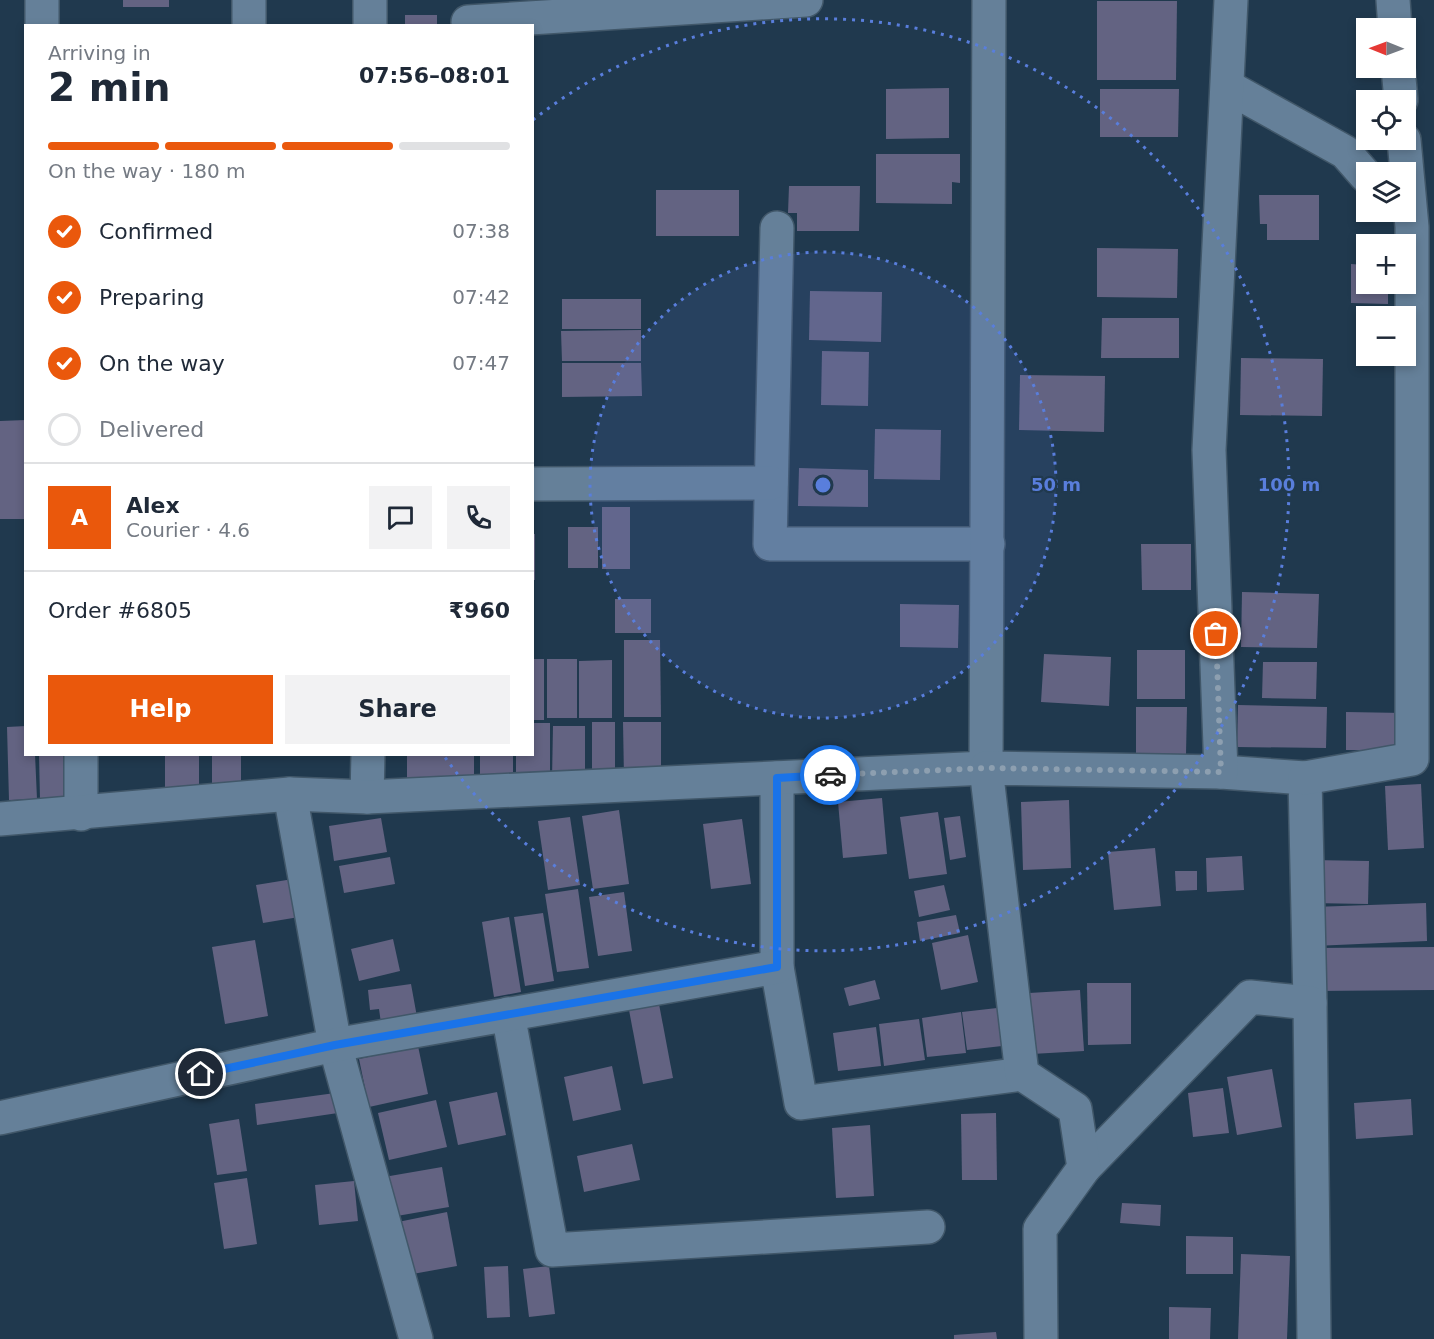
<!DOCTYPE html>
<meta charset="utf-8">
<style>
:root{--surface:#fff;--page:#f2f2f3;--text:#1f2937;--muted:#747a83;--line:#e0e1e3;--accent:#ea580c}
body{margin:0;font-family:"DejaVu Sans",sans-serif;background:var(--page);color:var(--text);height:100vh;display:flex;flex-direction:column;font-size:22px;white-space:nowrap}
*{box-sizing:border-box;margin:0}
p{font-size:20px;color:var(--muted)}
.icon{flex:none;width:33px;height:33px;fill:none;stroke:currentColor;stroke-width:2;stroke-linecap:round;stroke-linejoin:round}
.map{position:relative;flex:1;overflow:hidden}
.drawer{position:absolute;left:24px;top:24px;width:510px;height:732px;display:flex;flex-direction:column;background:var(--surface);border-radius:0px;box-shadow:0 3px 9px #0003}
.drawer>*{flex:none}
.needle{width:39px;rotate:271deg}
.fabs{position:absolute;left:1356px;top:18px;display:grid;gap:12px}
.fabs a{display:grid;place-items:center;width:60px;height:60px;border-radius:0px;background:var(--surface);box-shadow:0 3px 9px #0003;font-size:30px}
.pin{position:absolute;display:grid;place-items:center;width:51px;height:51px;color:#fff;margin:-26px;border:3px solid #fff;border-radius:50%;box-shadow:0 2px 6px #0007}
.courier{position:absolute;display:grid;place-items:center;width:60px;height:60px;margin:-30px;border:4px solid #1a73e8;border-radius:50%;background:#fff;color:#222;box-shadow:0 2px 8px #0007}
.summary em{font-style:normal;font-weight:600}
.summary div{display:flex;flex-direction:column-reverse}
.summary{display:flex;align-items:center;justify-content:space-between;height:102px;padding:0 24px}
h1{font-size:39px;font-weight:600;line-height:45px}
.bar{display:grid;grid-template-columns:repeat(4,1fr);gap:9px 6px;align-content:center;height:72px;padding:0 24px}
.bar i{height:8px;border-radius:4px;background:var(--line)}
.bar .active{background:var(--accent)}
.bar p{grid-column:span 4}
.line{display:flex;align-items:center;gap:15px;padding:0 24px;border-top:2px solid var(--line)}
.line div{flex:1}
.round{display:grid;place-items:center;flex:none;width:63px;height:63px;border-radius:0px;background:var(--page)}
ol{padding:0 24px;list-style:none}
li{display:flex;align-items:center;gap:18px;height:66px}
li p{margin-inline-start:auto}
li .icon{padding:6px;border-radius:50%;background:var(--accent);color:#fff;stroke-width:4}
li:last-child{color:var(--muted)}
li i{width:33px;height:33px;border:3px solid var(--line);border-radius:50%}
.button{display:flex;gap:12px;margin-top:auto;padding:12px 24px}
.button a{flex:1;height:69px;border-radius:0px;background:var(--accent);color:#fff;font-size:24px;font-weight:600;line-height:69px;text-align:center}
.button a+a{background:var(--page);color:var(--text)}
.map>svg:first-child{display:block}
.building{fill:#636382}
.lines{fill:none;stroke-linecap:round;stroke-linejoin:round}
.minor-casing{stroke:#415769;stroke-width:36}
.minor{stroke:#658099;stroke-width:33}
.done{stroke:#8d9fb0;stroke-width:6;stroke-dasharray:0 10.8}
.route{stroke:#1a73e8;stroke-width:8}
.ring{fill:none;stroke:#597edc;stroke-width:3;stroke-dasharray:3 6}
.centre{fill:#597edc;stroke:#20394e;stroke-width:3}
.ring-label{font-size:18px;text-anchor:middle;font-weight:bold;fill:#597edc;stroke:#20394e;stroke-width:4.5;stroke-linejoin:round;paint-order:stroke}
</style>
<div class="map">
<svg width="1434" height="1339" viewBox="0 0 1434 1339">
<rect width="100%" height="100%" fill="#20394e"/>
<g class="building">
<rect x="123" y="0" width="46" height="7"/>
<path d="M1097,1H1177L1176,80H1097Z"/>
<rect x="405" y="15" width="32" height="11"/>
<path d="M949,88V138L886,139V89Z"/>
<path d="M1100,89H1179L1178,137H1100Z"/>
<path d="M876,154H960V183L952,182V204L876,203Z"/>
<path d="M789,186H860L859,231H797V213H788Z"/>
<rect x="656" y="190" width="83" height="46"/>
<path d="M1259,195H1319V240H1267V224H1260Z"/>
<path d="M1097,248L1178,249L1177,298L1097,297Z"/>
<path d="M1351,264L1366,265V284H1388V304L1351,303Z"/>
<path d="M810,291L882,292L881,342L809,340Z"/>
<rect x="562" y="299" width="79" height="30"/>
<path d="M1102,318H1179V358H1101Z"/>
<path d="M1357,320H1366V356H1390V359L1356,358Z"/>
<path d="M641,330V361H562L561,331Z"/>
<path d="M822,351L869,352L868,406L821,405Z"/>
<path d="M1241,358L1323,359L1322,416L1240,415Z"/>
<path d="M562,363H641L642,396L562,397Z"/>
<path d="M1020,375L1105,376L1104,432L1019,430Z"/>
<path d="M26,420V519H0V421Z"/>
<path d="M875,429L941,430L940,480L874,479Z"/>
<path d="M799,468L868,470V507L798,506Z"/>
<rect x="602" y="507" width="28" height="62"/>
<rect x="568" y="527" width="30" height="41"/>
<rect x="532" y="534" width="3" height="46"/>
<path d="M1141,544H1191V590H1142Z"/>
<path d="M1242,592L1319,594L1317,648L1241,647Z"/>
<rect x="615" y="599" width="36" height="34"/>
<path d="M900,604L959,605L958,648L900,647Z"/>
<path d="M624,640H660L661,717H624Z"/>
<rect x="1137" y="650" width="48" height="49"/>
<path d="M1044,654L1111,657L1109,706L1041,702Z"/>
<rect x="532" y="659" width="12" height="61"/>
<rect x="547" y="659" width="30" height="59"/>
<path d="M612,660V718H579V661Z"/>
<path d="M1263,662H1317L1316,699L1262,698Z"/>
<path d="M1238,705L1327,707L1326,748L1237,747Z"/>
<path d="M1136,707H1187L1186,754H1136Z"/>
<path d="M1346,712L1404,713L1403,751L1346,750Z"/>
<rect x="592" y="722" width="23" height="53"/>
<path d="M623,722H661V777H624Z"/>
<path d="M532,723H550V782H516V754H532Z"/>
<path d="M26,726V754H35L37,799L9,800L7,727Z"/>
<path d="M553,726H585V779H552Z"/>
<path d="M39,754H66L67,798L40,799Z"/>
<rect x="165" y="754" width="34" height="38"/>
<rect x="212" y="754" width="29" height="36"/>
<path d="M407,754H474V784L407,783Z"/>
<rect x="480" y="754" width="33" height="27"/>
<path d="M1421,784L1424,848L1388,850L1385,786Z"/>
<path d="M882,798L887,854L843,858L838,802Z"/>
<path d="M1069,800L1071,868L1023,870L1021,802Z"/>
<path d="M619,810L629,884L593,889L582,816Z"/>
<path d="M938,812L947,874L909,879L900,817Z"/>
<path d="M960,816L966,857L950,860L944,818Z"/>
<path d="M570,817L580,885L548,890L538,821Z"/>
<path d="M381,818L387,852L334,861L329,826Z"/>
<path d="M742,819L751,884L711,889L703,824Z"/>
<path d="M1155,848L1161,906L1114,910L1108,852Z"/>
<path d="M1242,856L1244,890L1207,892L1206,858Z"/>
<path d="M390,857L395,884L344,893L339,866Z"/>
<path d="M1311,860L1369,861L1368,904L1310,903Z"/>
<path d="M1175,871H1197V890L1176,891Z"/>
<path d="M299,878L305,916L263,923L256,885Z"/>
<path d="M944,885L950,910L919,917L914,891Z"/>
<path d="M578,889L589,968L557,972L545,894Z"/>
<path d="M624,892L632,951L598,956L589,897Z"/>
<path d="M1426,903L1427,941L1314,946L1313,907Z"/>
<path d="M543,913L554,981L525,986L514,917Z"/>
<path d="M956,915L960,933L920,941L917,922Z"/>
<path d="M509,917L521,992L494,997L482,922Z"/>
<path d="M968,935L978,982L941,990L932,943Z"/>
<path d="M393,939L400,971L359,981L351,949Z"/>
<path d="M255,940L268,1016L225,1024L212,947Z"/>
<path d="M1434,947V990L1315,991V948Z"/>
<path d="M875,980L880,999L849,1006L844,988Z"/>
<path d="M1087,983H1131V1044L1088,1045Z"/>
<path d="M411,984L417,1017L381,1023L379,1009L370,1010L368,990Z"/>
<path d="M1080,990L1084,1051L1032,1054L1029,993Z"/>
<path d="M659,1004L673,1078L643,1084L629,1010Z"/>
<path d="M997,1008L1002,1046L967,1050L962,1012Z"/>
<path d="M961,1012L966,1053L927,1057L922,1018Z"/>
<path d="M919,1019L925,1060L884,1066L879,1024Z"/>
<path d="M876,1027L881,1066L838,1071L833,1033Z"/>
<path d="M418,1046L428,1094L369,1107L359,1059Z"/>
<path d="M612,1066L621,1110L573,1121L564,1077Z"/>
<path d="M1272,1069L1282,1127L1237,1135L1227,1077Z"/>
<path d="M1223,1088L1229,1133L1193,1137L1188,1093Z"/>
<path d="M497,1092L506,1135L458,1145L449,1102Z"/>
<path d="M335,1093L338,1113L257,1125L255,1104Z"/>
<path d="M1411,1099L1413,1135L1356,1139L1354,1103Z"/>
<path d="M436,1100L447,1147L389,1160L378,1113Z"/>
<path d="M996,1113L997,1180H962L961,1114Z"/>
<path d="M239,1119L247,1171L217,1175L209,1124Z"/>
<path d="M870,1125L874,1196L836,1198L832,1128Z"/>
<path d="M632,1144L640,1180L584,1192L577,1156Z"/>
<path d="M442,1167L449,1207L391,1217L384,1177Z"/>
<path d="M247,1178L257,1244L224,1249L214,1183Z"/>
<path d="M354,1181L358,1221L319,1225L315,1185Z"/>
<path d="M1122,1203L1161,1205L1160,1226L1120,1223Z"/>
<path d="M447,1212L457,1266L407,1275L398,1222Z"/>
<path d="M1186,1236L1233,1237V1274H1186Z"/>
<path d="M1241,1254L1290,1256L1287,1339H1238Z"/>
<path d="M508,1266L510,1317L487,1318L484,1267Z"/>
<path d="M549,1266L555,1314L529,1317L523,1269Z"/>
<path d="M1169,1307L1211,1308L1210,1339H1169Z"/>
<path d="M996,1332L997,1339H954V1335Z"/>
</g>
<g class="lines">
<g class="minor-casing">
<g id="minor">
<path d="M249,0V26"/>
<path d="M1393,0L1395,28"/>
<path d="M468,22L806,0"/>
<path d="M42,26V0"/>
<path d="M370,26V0"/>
<path d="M1398,68L1401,100"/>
<path d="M1228,87L1345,152L1366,176"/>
<path d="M777,228L770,544H988"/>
<path d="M532,484L771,483"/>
<path d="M1221,772L1305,778L1310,1003"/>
<path d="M777,778V967L801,1103L1022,1074"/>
<path d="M1305,778L1412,759V227L1404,140"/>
<path d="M290,794L335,1045L416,1339"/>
<path d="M367,797L368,754"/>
<path d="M81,814V754"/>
<path d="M0,819L290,794L367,797L986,768L989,0"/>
<path d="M508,1014L552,1250L928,1227"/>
<path d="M0,1118L335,1045L777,967"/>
<path d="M1084,1168L1250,997L1310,1003L1314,1339"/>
<path d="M1041,1339L1040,1229L1084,1168L1075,1109L1022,1074L986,768L1221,772L1209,450L1231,0"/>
</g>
</g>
<use href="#minor" class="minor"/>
</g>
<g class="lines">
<path class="done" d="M830,775L986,768L1221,772L1216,634"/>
<path class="route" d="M201,1074L335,1045L777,967V778L830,775"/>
</g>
<circle cx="823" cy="485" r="233" fill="#597edc" fill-opacity=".12"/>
<g class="ring">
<circle cx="823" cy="485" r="233"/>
<path d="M533 120A466 466 0 1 1 444 756"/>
</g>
<circle cx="823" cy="485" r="9" class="centre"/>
<g class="ring-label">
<text x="1056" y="491">50 m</text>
<text x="1289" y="491">100 m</text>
</g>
</svg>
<div class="fabs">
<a><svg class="needle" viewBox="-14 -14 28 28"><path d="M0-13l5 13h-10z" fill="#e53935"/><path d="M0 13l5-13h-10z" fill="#747a83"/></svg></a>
<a><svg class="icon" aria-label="locate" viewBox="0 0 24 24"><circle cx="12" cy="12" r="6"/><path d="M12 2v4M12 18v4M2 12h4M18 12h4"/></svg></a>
<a><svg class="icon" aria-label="layers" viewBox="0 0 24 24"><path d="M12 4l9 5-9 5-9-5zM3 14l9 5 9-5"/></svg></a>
<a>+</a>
<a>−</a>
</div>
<div class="pin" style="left:1216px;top:634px;background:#ea580c"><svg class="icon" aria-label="bag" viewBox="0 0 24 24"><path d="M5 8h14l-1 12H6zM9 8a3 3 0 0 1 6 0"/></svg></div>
<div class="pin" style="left:201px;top:1074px;background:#1f2937"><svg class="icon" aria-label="home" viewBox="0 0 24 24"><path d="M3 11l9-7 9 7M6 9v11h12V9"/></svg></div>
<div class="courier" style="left:830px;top:775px"><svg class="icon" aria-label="car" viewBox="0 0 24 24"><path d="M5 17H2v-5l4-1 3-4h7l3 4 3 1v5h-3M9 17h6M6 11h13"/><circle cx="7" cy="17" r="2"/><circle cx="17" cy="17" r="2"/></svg></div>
<section class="drawer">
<div class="summary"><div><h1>2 min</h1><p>Arriving in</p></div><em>07:56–08:01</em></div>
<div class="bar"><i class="active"></i><i class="active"></i><i class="active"></i><i></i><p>On the way · 180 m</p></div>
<ol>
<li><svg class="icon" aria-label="check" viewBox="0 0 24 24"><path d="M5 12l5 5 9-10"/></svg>Confirmed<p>07:38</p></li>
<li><svg class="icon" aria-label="check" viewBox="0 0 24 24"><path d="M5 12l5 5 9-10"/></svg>Preparing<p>07:42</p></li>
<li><svg class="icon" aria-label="check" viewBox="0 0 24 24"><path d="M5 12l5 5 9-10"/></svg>On the way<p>07:47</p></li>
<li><i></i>Delivered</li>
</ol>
<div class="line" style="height:108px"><b class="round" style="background:var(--accent);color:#fff">A</b><div><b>Alex</b><p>Courier · 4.6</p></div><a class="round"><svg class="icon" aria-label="chat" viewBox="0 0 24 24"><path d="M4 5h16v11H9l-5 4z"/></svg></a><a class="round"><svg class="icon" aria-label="phone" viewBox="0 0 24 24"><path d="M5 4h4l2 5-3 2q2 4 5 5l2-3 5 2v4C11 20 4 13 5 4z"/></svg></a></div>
<div class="line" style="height:78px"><div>Order #6805</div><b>₹960</b></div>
<div class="button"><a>Help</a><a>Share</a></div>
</section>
</div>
